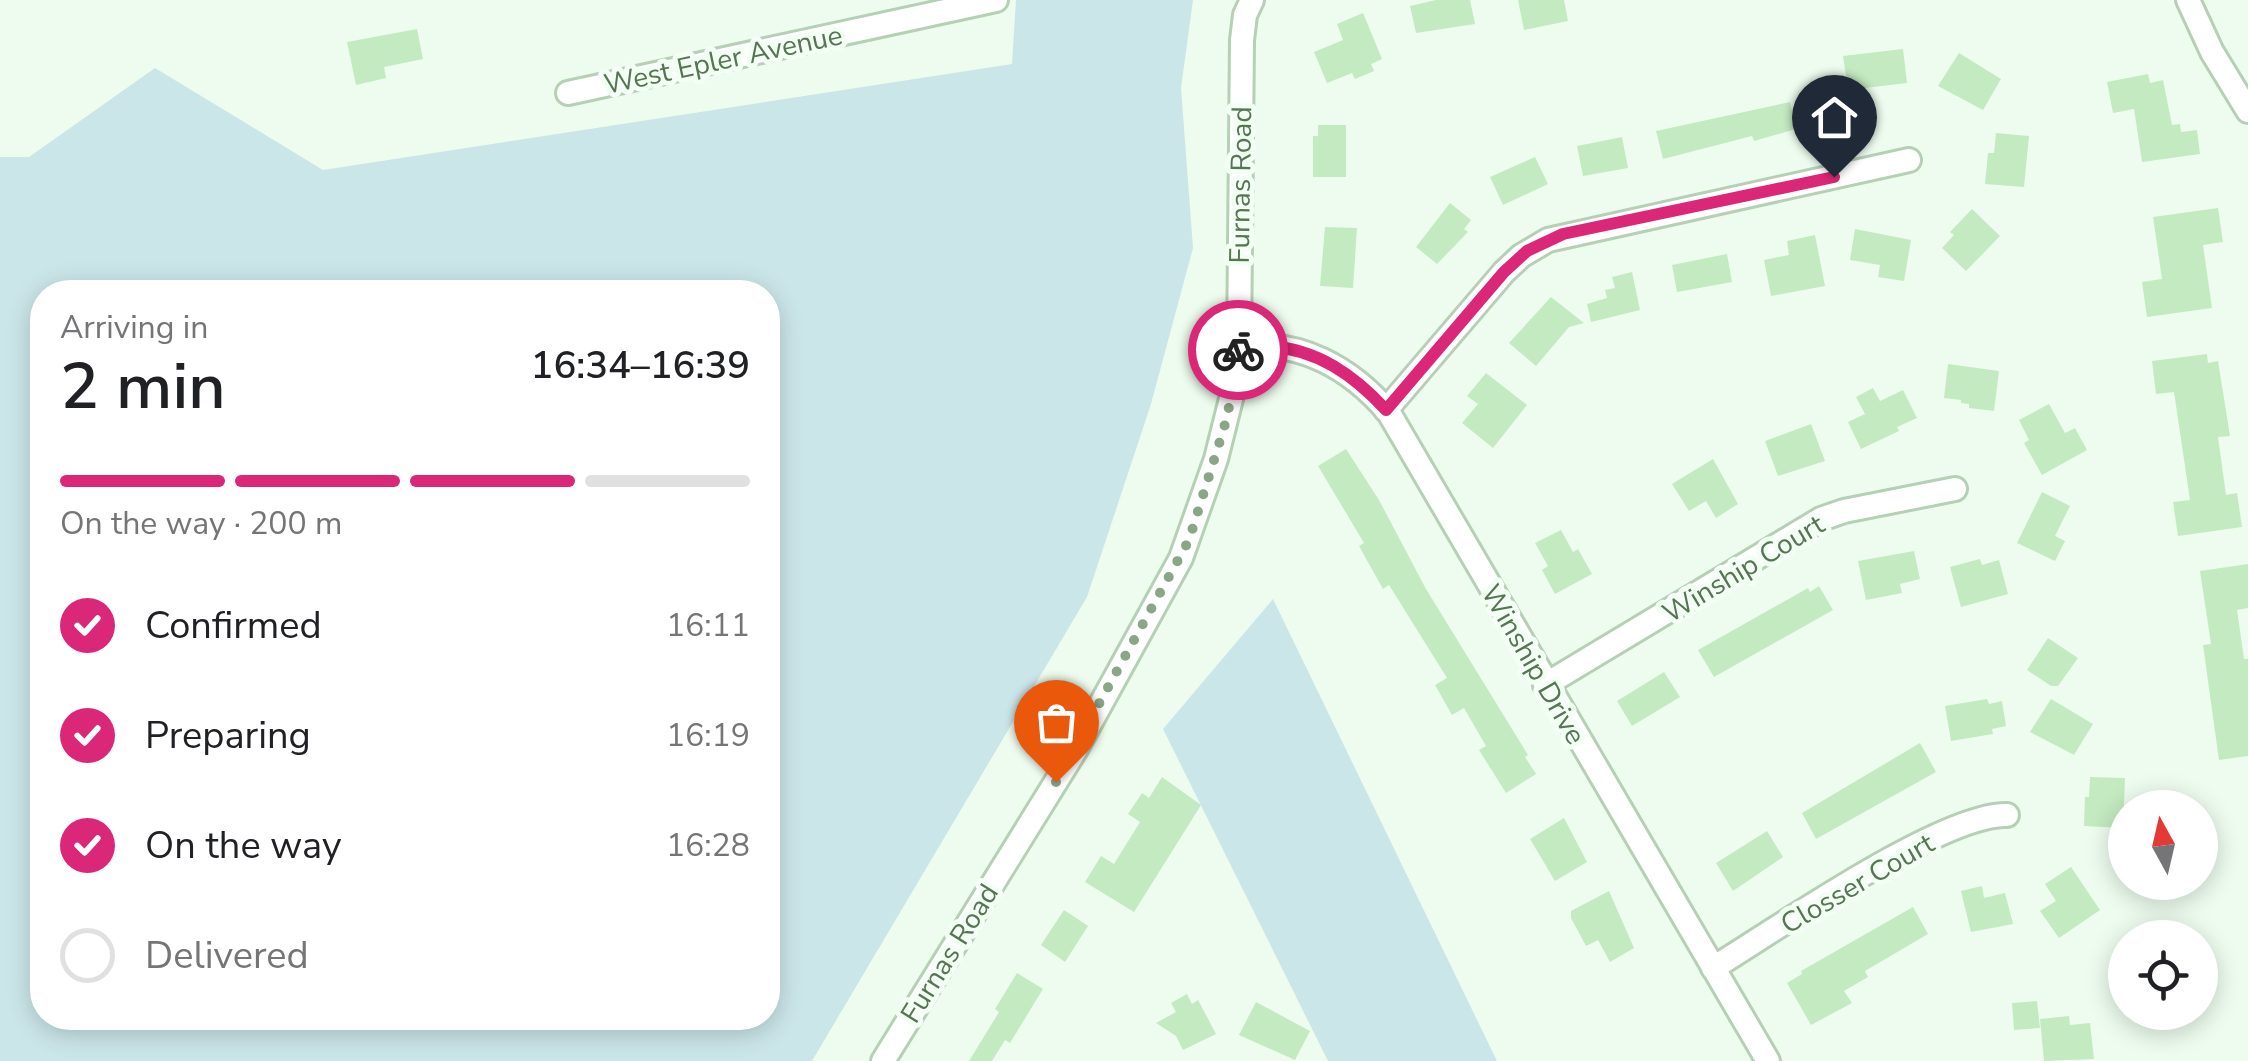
<!DOCTYPE html>
<meta charset="utf-8">
<style>
:root{--surface:#fff;--page:#f6f6f6;--text:#202124;--muted:#757577;--line:#e0e0e0;--accent:#db2777}
body{margin:0;font-family:"Nunito Sans",sans-serif;background:var(--page);color:var(--text);height:100vh;display:flex;flex-direction:column;font-size:38px;white-space:nowrap}
*{box-sizing:border-box;margin:0}
p{font-size:32px;color:var(--muted)}
.icon{flex:none;width:55px;height:55px;fill:none;stroke:currentColor;stroke-width:2;stroke-linecap:round;stroke-linejoin:round}
.map{position:relative;flex:1;overflow:hidden}
.side{position:absolute;left:30px;top:280px;width:750px;height:750px;display:flex;flex-direction:column;background:var(--surface);border-radius:40px;box-shadow:0 5px 25px #0003}
.side>*{flex:none}
.needle{width:65px;rotate:352deg}
.buttons{position:absolute;left:2108px;top:790px;display:grid;gap:20px}
.buttons a{display:grid;place-items:center;width:110px;height:110px;border-radius:50%;background:var(--surface);box-shadow:0 5px 25px #0003;font-size:50px}
.pin{position:absolute;display:grid;place-items:center;width:85px;height:85px;color:#fff;margin:-102px -42px;border-radius:50% 50% 50% 0;rotate:-45deg;box-shadow:0 0 10px #0007}
.pin .icon{rotate:45deg}
.courier{position:absolute;display:grid;place-items:center;width:100px;height:100px;margin:-50px;border:8px solid #db2777;border-radius:50%;background:#fff;color:#222;box-shadow:0 2px 12px #0007}
.summary em{font-style:normal;font-weight:600}
.summary div{display:flex;flex-direction:column-reverse}
.summary{display:flex;align-items:center;justify-content:space-between;height:170px;padding:0 30px}
h1{font-size:65px;font-weight:600;line-height:75px}
.bar{display:grid;grid-template-columns:repeat(4,1fr);gap:15px 10px;align-content:center;height:120px;padding:0 30px}
.bar i{height:12px;border-radius:8px;background:var(--line)}
.bar .on{background:var(--accent)}
.bar p{grid-column:span 4}
ol{padding:0 30px;list-style:none}
li{display:flex;align-items:center;gap:30px;height:110px}
li p{margin-inline-start:auto}
li .icon{padding:10px;border-radius:50%;background:var(--accent);color:#fff;stroke-width:4}
li:last-child{color:var(--muted)}
li i{width:55px;height:55px;border:5px solid var(--line);border-radius:50%}
.map>svg:first-child{display:block}
.green{fill:#cbe6e9;fill-rule:evenodd}
.building{fill:#c4eac1}
.lines{fill:none;stroke-linecap:round;stroke-linejoin:round}
.street-casing{stroke:#b5d0b5;stroke-width:28}
.street{stroke:#fff;stroke-width:22}
.done{stroke:#8aa588;stroke-width:10;stroke-dasharray:0 18}
.route{stroke:#db2777;stroke-width:12}
.labels{text-anchor:middle;stroke-width:10;stroke-linejoin:round;paint-order:stroke}
.street-label{font-size:28px;fill:#547650;stroke:#f3fef5}
</style>
<div class="map">
<svg width="2248" height="1061" viewBox="0 0 2248 1061">
<rect width="100%" height="100%" fill="#edfcef"/>
<g class="green">
<path d="M1016,0H1193L1181,88L1193,248L1151,404L1087,597L812,1061H0V157H29L155,68L323,170L1012,64ZM42,292H768V1018H42Z"/>
<path d="M1273,599L1497,1061H1328L1163,729Z"/>
</g>
<g class="building">
<path d="M1436,0H1470L1475,24L1416,33L1410,6Z"/>
<path d="M1518,0H1564L1568,21L1524,30Z"/>
<path d="M1363,13L1382,59L1371,64L1374,71L1355,79L1352,73L1327,83L1314,52L1343,40L1337,24Z"/>
<path d="M417,29L423,59L384,67L386,78L356,85L347,42Z"/>
<path d="M1903,49L1907,83L1848,90L1843,56Z"/>
<path d="M1959,53L2001,79L1983,110L1938,86Z"/>
<path d="M2148,74L2150,83L2163,80L2172,125L2180,124L2181,132L2197,130L2200,154L2142,162L2134,109L2113,113L2107,82Z"/>
<path d="M1790,102L1796,129L1754,141L1752,136L1663,159L1656,131Z"/>
<path d="M1318,125H1346V177H1313V136H1318Z"/>
<path d="M1996,133L2029,136L2024,187L1985,184L1988,153H1994Z"/>
<path d="M1622,137L1628,168L1583,176L1577,146Z"/>
<path d="M1535,157L1548,184L1503,205L1490,177Z"/>
<path d="M1450,203L1471,220L1464,229L1468,232L1437,264L1416,247Z"/>
<path d="M2218,208L2223,242L2203,245L2212,308L2147,317L2142,282L2162,279L2153,217Z"/>
<path d="M1972,209L2000,236L1966,271L1942,248L1954,235L1950,232Z"/>
<path d="M1325,227L1357,228L1353,288L1320,286Z"/>
<path d="M1855,229L1911,240L1904,281L1878,277L1880,265L1850,260Z"/>
<path d="M1815,235L1825,286L1771,296L1764,260L1789,255L1787,241Z"/>
<path d="M1727,254L1732,282L1677,292L1672,265Z"/>
<path d="M1632,272L1640,310L1591,322L1587,304L1607,298L1605,290L1615,288L1612,277Z"/>
<path d="M1551,297L1584,323L1569,327L1536,366L1509,343Z"/>
<path d="M2207,354L2208,363L2218,361L2230,436L2218,437L2226,495L2237,493L2242,527L2178,536L2173,502L2190,500L2174,392L2156,394L2152,361Z"/>
<path d="M1948,364L1999,371L1994,411L1969,408V404L1961,403V400L1944,398Z"/>
<path d="M1486,373L1527,405L1493,448L1462,423L1478,404L1467,396Z"/>
<path d="M1873,388L1880,401L1903,390L1917,418L1897,427L1899,431L1861,449L1848,422L1865,414L1856,397Z"/>
<path d="M2049,404L2065,433L2075,428L2087,450L2042,475L2024,443L2029,440L2019,420Z"/>
<path d="M1811,424L1825,461L1778,476L1765,441Z"/>
<path d="M1346,449L1379,500L1426,589L1528,755L1525,757L1536,774L1506,793L1479,750L1486,746L1464,708L1452,715L1435,685L1447,678L1389,585L1383,589L1359,546L1364,543L1318,466Z"/>
<path d="M1713,459L1738,504L1716,518L1706,501L1689,511L1672,484Z"/>
<path d="M2042,492L2070,506L2055,536L2065,541L2055,561L2017,543Z"/>
<path d="M1561,530L1573,552L1578,549L1592,574L1555,594L1542,570L1548,566L1535,543Z"/>
<path d="M1914,551L1920,579L1900,584L1902,593L1866,600L1858,561Z"/>
<path d="M1980,559L1982,565L1999,560L2008,594L1961,607L1950,567Z"/>
<path d="M2248,564V608L2237,610L2244,659H2248V756L2219,760L2203,645L2211,644L2200,571Z"/>
<path d="M1819,586L1833,610L1714,677L1698,650L1808,588L1810,592Z"/>
<path d="M2048,638L2078,658L2058,686H2051L2027,670Z"/>
<path d="M1664,672L1680,697L1632,726L1617,701Z"/>
<path d="M1987,699L1989,704L2002,701L2006,726L1992,729L1993,734L1951,741L1945,706Z"/>
<path d="M2051,699L2093,724L2074,755L2030,732Z"/>
<path d="M1920,743L1936,772L1816,839L1802,813Z"/>
<path d="M1162,777L1201,805L1134,912L1085,882L1101,856L1114,864L1140,822L1128,814L1142,793L1149,798Z"/>
<path d="M2090,777L2125,778L2123,828L2084,826L2085,797H2089Z"/>
<path d="M1564,818L1587,862L1555,881L1530,839Z"/>
<path d="M1767,831L1783,857L1733,891L1716,863Z"/>
<path d="M2071,867L2100,910L2059,938L2040,911L2056,901L2045,884Z"/>
<path d="M1982,886L1984,898L2005,893L2013,924L1971,932L1961,891Z"/>
<path d="M1609,891L1634,948L1610,962L1598,940L1586,946L1571,918V911Z"/>
<path d="M1913,907L1928,934L1865,971L1868,977L1844,991L1852,1003L1811,1025L1787,983L1802,974L1801,971Z"/>
<path d="M1064,910L1088,926L1065,962L1041,945Z"/>
<path d="M1017,973L1043,989L1010,1043L1005,1040L992,1061H969L999,1012L995,1009Z"/>
<path d="M1187,994L1192,1004L1198,1000L1216,1034L1183,1050L1176,1036L1156,1023L1176,1012L1171,1003Z"/>
<path d="M2037,1001L2040,1028L2014,1030L2012,1003Z"/>
<path d="M1256,1002L1310,1031L1295,1060L1239,1035Z"/>
<path d="M2069,1016L2070,1025L2090,1023L2094,1059L2044,1061L2040,1019Z"/>
</g>
<g class="lines">
<g class="street-casing">
<g id="street">
<path d="M2188,0L2212,52L2248,111"/>
<path d="M568,93L996,0"/>
<path d="M1239,347C1300,339 1351,368 1389,413L1768,1061"/>
<path d="M1386,410L1504,272L1521,256L1548,240L1909,160"/>
<path d="M1545,685L1821,519L1844,511L1955,489"/>
<path d="M1713,968C1774,931 1943,813 2007,815"/>
<path d="M883,1061L1075,751L1181,558L1216,459L1234,387L1239,347L1242,40L1245,15L1252,0"/>
</g>
</g>
<use href="#street" class="street"/>
</g>
<g class="lines">
<path class="done" d="M1056,782L1189,540L1224,428L1234,386L1238,350"/>
<path class="route" d="M1238,350C1246,345 1257,345 1268,346C1317,349 1354,375 1386,410L1504,272L1527,251L1563,234L1834,177"/>
</g>
<g class="labels">
<g class="street-label">
<text transform="translate(723 59) rotate(-12)" y="10">West Epler Avenue</text>
<text transform="translate(1240 185) rotate(-89)" y="10">Furnas Road</text>
<text transform="translate(1743 568) rotate(-31)" y="10">Winship Court</text>
<text transform="translate(1534 664) rotate(60)" y="10">Winship Drive</text>
<text transform="translate(1857 883) rotate(-30)" y="10">Closser Court</text>
<text transform="translate(949 953) rotate(-58)" y="10">Furnas Road</text>
</g>
</g>
</svg>
<div class="buttons">
<a><svg class="needle" viewBox="-14 -14 28 28"><path d="M0-13l5 13h-10z" fill="#e53935"/><path d="M0 13l5-13h-10z" fill="#757577"/></svg></a>
<a><svg class="icon" aria-label="locate" viewBox="0 0 24 24"><circle cx="12" cy="12" r="6"/><path d="M12 2v4M12 18v4M2 12h4M18 12h4"/></svg></a>
</div>
<div class="pin" style="left:1056px;top:782px;background:#ea580c"><svg class="icon" aria-label="bag" viewBox="0 0 24 24"><path d="M5 8h14l-1 12H6zM9 8a3 3 0 0 1 6 0"/></svg></div>
<div class="pin" style="left:1834px;top:177px;background:#1f2937"><svg class="icon" aria-label="home" viewBox="0 0 24 24"><path d="M3 11l9-7 9 7M6 9v11h12V9"/></svg></div>
<div class="courier" style="left:1238px;top:350px"><svg class="icon" aria-label="bike" viewBox="0 0 24 24"><circle cx="6" cy="16" r="4"/><circle cx="18" cy="16" r="4"/><path d="M6 16l4-8h5l3 8M10 8l3 8H6M13 5h3"/></svg></div>
<section class="side">
<div class="summary"><div><h1>2 min</h1><p>Arriving in</p></div><em>16:34–16:39</em></div>
<div class="bar"><i class="on"></i><i class="on"></i><i class="on"></i><i></i><p>On the way · 200 m</p></div>
<ol>
<li><svg class="icon" aria-label="check" viewBox="0 0 24 24"><path d="M5 12l5 5 9-10"/></svg>Confirmed<p>16:11</p></li>
<li><svg class="icon" aria-label="check" viewBox="0 0 24 24"><path d="M5 12l5 5 9-10"/></svg>Preparing<p>16:19</p></li>
<li><svg class="icon" aria-label="check" viewBox="0 0 24 24"><path d="M5 12l5 5 9-10"/></svg>On the way<p>16:28</p></li>
<li><i></i>Delivered</li>
</ol>
</section>
</div>
